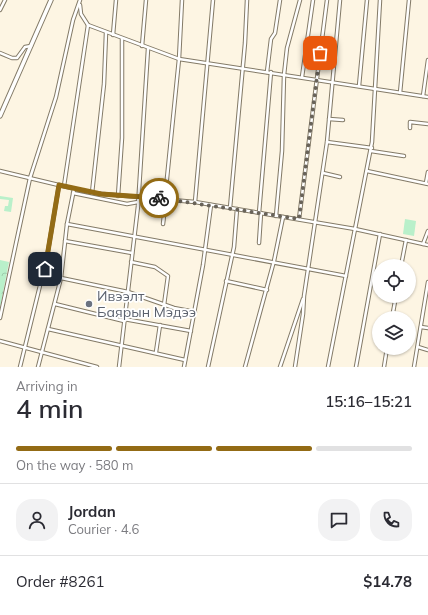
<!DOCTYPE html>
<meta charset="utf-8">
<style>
:root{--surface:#fff;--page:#f2f2f3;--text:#2b2b33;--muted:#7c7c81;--line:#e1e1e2;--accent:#936b15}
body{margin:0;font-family:Mulish,sans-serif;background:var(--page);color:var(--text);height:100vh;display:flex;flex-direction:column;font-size:15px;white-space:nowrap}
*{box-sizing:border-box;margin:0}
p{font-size:13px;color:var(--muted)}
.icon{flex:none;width:22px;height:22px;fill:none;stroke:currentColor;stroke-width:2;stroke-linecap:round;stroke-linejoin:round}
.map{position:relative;height:367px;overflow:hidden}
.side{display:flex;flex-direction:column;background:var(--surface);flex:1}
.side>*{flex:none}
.tools{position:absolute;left:372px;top:259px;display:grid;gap:8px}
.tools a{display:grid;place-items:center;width:44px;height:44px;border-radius:50%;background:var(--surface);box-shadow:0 1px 3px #0004;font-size:20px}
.pin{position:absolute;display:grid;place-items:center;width:34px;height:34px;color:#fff;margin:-17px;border-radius:8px;box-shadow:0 2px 6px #0006}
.courier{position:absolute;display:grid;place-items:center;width:40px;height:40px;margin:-20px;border:3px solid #936b15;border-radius:50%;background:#fff;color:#222;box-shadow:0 1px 5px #0007}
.headline em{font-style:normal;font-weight:600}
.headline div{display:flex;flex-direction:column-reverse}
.headline{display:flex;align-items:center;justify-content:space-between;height:68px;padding:0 16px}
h1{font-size:26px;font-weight:600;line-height:30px}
.bar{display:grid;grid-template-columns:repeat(4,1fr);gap:6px 4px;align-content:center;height:48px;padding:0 16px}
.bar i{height:5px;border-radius:3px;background:var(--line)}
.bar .on{background:var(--accent)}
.bar p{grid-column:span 4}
.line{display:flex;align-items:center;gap:10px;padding:0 16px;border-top:1px solid var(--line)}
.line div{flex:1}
.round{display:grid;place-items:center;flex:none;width:42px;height:42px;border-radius:16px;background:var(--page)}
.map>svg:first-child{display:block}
.grass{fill:#b9f0ca}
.park{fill:url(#park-crowns)}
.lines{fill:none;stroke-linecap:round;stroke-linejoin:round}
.street-casing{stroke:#837a67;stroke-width:4.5}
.secondary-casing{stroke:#837a67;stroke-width:5.5}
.street{stroke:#fff;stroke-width:2.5}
.secondary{stroke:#fff;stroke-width:3.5}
.done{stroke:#696359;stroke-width:4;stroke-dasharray:0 7.2}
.route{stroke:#936b15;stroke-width:5}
.worship-dot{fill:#6b7280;stroke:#fff;stroke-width:1.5}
.labels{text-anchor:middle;stroke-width:3.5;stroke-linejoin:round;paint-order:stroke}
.worship-label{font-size:14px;fill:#5b616d;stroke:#fff;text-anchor:start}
</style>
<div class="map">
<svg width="428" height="367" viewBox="0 0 428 367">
<defs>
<pattern id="park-crowns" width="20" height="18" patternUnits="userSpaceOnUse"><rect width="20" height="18" fill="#b9f0ca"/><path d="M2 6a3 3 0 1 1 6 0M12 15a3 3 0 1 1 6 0" fill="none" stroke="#9ecdac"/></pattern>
</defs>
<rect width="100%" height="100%" fill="#fdf5e3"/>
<g class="grass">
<path d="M0,196L13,198L11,212L4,211L5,206H8L9,200L0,199Z"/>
<path d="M405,219L416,221L414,236L403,234Z"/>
</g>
<path class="park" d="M0,260L9,262L0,308Z"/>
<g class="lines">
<g class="street-casing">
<g id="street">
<path d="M80,5L81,14L88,25L179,59L428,97"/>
<path d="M0,10L5,0"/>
<path d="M113,35L116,0"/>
<path d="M142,46L146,0"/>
<path d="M0,53L12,58H17L25,47L31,46"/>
<path d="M267,72L271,39L275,33L280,0"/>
<path d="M302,77L313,0"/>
<path d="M359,86L367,0"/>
<path d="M400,93L409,0"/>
<path d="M423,96L428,60"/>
<path d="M329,119L343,120"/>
<path d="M410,128V122L428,124"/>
<path d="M327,142L372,148"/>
<path d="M371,151L404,156"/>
<path d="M0,171L92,193L195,202L355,229L428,245"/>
<path d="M367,171L428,184"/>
<path d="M323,173L340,177"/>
<path d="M426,183L428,172"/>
<path d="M64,186L88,25"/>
<path d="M73,193L127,204L138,202"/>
<path d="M92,193L104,84L106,33"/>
<path d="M118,196L122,138V39"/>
<path d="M165,198L179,59L182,0"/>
<path d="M195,202L213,0"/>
<path d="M230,208L245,43L247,0"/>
<path d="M259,213L271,72"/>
<path d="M276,216L282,151L284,75L287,48L300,0"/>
<path d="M299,219L327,0"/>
<path d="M67,224L346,276"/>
<path d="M163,224L166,198"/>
<path d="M65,241L132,253"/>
<path d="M259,243L261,213"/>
<path d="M423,244L428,231"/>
<path d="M131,262L155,267L168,276L164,305"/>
<path d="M401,266L406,240"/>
<path d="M61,278L128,292L174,308L195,312"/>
<path d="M226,281L267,290"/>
<path d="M55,304L124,321"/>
<path d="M0,318L30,178L56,97L73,20L80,0"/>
<path d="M392,318L396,296"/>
<path d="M124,319L191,331"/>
<path d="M421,327L428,328"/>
<path d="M48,329L185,360"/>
<path d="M0,341L97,367"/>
<path d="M418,347L428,350"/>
<path d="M156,352L160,325"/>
<path d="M20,367L47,257L59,185"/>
<path d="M38,367L61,278L67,224L74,189"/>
<path d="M119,367L138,206L148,49"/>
<path d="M184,367L203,265L211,205"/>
<path d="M208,367L234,247L237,209"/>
<path d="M245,367L274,261L283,217"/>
<path d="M280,367L303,299"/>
<path d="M295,367L303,314L304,296L327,142L340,0"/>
<path d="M328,367L372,142L380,0"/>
<path d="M356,367L380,234"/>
<path d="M384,367L387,348"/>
<path d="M414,367L428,282"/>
</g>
</g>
<g class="secondary-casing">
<path id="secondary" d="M0,116L51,0"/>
</g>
<use href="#street" class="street"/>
<use href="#secondary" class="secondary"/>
</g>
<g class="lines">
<path class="done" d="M159,198L299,219L320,53"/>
<path class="route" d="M45,269L59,185L101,194L159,198"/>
</g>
<circle class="worship-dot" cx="89" cy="304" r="4"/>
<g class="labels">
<g class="worship-label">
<text x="97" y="301">Ивээлт<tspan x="97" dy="16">Баярын Мэдээ</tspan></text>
</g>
</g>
</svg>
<div class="tools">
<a><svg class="icon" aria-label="locate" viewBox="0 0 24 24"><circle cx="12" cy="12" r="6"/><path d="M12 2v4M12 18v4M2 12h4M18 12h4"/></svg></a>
<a><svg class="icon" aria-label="layers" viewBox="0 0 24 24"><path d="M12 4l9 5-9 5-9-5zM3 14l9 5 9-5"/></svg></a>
</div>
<div class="pin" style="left:320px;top:53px;background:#ea580c"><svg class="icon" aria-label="bag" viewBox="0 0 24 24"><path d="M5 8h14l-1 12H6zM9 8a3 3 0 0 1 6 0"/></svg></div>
<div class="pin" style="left:45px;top:269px;background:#1f2937"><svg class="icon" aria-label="home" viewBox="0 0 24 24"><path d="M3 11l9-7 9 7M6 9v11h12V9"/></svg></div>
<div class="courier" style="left:159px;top:198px"><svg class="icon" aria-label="bike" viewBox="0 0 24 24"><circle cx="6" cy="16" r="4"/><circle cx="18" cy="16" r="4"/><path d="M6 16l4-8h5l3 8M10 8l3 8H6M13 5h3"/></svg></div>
</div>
<section class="side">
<div class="headline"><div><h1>4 min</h1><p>Arriving in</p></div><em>15:16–15:21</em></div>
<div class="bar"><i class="on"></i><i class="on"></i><i class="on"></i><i></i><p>On the way · 580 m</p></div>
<div class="line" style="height:72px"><a class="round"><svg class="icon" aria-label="person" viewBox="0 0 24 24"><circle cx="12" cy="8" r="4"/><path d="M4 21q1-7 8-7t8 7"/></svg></a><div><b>Jordan</b><p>Courier · 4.6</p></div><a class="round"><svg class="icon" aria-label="chat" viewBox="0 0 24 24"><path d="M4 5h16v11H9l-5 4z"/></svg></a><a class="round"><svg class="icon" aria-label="phone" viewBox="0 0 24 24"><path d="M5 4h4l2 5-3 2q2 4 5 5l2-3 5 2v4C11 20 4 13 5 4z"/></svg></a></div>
<div class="line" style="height:52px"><div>Order #8261</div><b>$14.78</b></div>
</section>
